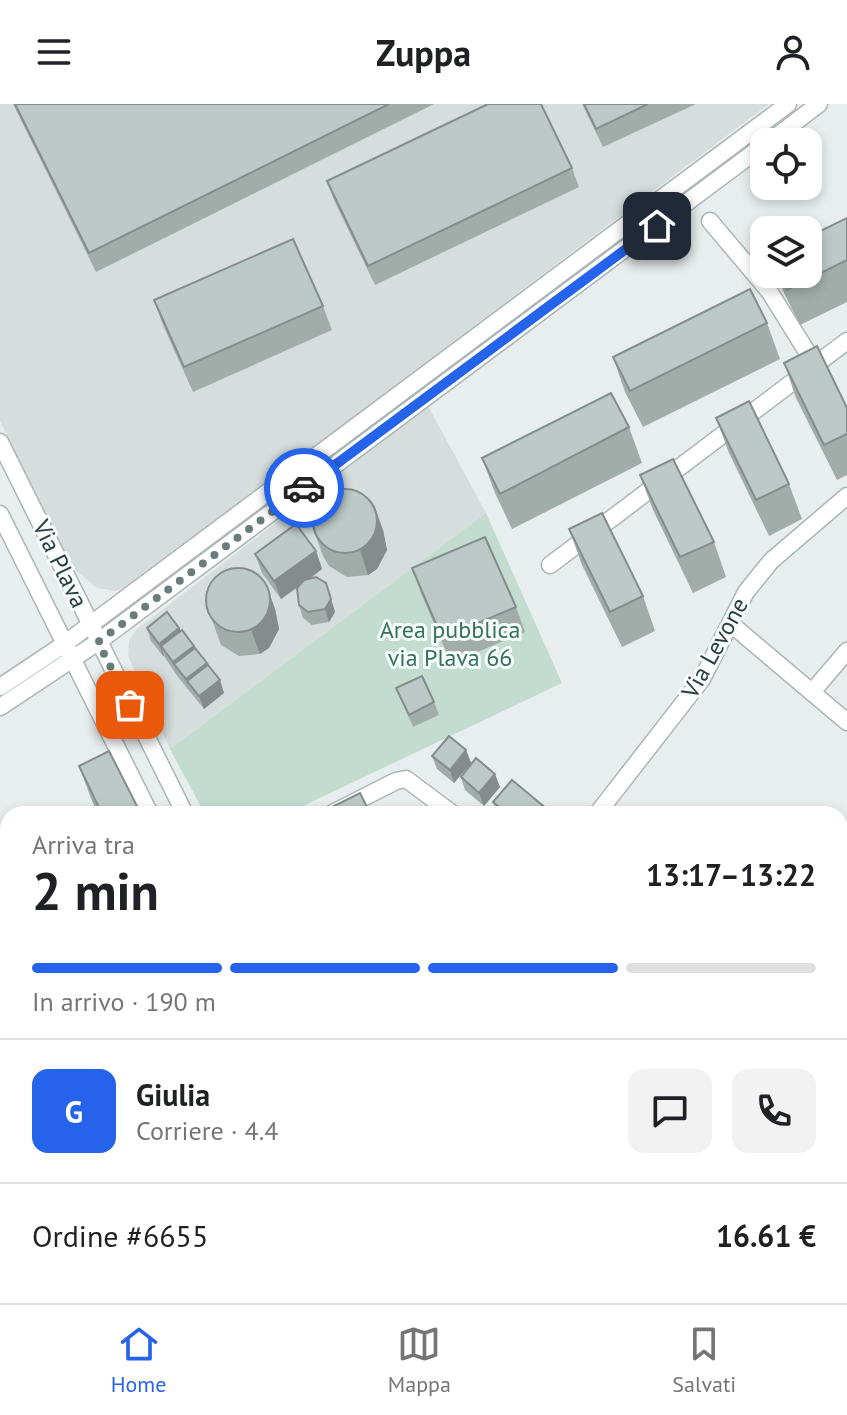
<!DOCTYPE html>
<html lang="it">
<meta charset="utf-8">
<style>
:root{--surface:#fff;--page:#f2f2f2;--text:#202124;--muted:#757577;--line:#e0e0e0;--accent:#2563eb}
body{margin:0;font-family:"PT Sans",sans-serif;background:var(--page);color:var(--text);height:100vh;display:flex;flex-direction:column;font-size:30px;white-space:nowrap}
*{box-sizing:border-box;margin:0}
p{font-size:26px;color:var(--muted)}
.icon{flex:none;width:44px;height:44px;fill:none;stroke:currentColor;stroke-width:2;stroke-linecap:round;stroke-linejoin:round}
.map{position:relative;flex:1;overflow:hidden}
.drawer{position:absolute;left:0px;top:702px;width:848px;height:498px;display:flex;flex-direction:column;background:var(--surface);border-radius:24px 24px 0 0;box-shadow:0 4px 12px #0003}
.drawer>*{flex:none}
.buttons{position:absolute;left:750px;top:24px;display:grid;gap:16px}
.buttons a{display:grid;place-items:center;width:72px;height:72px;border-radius:16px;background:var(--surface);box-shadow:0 4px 12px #0003;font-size:40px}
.pin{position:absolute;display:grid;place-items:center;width:68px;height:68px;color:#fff;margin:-34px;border-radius:16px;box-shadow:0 4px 12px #0006}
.courier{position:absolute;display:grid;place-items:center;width:80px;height:80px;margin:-40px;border:6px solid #2563eb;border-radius:50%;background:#fff;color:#222;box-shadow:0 2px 10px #0007}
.summary em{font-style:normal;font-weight:700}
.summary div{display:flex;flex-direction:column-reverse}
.summary{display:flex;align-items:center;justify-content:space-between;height:136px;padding:0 32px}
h1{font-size:52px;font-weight:700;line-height:60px}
.bar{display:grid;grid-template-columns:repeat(4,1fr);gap:12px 8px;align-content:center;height:96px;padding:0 32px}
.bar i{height:10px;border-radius:6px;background:var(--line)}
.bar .current{background:var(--accent)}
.bar p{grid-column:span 4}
.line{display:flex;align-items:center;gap:20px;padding:0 32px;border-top:2px solid var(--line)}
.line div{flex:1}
.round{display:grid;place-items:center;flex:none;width:84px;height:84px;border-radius:16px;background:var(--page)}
header{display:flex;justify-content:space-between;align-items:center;height:104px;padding:0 32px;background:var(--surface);font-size:36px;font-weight:700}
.menu{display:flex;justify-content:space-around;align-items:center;height:112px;border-top:2px solid var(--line);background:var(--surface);font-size:22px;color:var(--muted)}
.menu a{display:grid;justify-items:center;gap:4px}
.menu .current{color:var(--accent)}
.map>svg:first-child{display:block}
.built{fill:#d5dedc}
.green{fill:#c2ddd0}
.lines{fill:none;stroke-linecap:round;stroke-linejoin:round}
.minor-casing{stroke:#aab6b5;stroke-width:19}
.minor{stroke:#fff;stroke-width:16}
.wall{fill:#a2adaa}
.shaded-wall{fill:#848d8b}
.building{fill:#bcc9c6;stroke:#848d8b;stroke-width:2}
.done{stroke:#6a7c7b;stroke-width:8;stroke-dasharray:0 14.4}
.route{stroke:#2563eb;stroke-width:10}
.labels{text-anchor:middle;stroke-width:6;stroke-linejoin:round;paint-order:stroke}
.street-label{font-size:24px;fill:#273f3e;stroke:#f7fbfa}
.park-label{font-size:24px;fill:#34735b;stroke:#f7fbfa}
</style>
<header><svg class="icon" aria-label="menu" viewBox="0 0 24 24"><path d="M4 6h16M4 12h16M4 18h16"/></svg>Zuppa<svg class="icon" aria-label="person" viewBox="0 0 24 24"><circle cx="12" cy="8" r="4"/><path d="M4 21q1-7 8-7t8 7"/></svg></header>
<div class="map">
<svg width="847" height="1199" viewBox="0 0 847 1199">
<rect width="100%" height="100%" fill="#e7eeed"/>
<g class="built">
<path d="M0,0H769L131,480L117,487L97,484L72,463L0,317Z"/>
<path d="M428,302L486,409L170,645L128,552L129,537L136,526Z"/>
</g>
<g class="green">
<path d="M486,409L562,579L286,710H205L170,645Z"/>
<path d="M0,1073L8,1079V1192H89L91,1199H0Z"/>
</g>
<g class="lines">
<g class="minor-casing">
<g id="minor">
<path d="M769,38L819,0"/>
<path d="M710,117L769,187L814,259"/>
<path d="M0,338L185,710"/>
<path d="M0,410L150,710"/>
<path d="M550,461L847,237"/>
<path d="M731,520L847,618"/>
<path d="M0,583L63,541L788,0"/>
<path d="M812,588L847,547"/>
<path d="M0,603L98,538L764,41"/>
<path d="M331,710L396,677L406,675L453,710"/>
<path d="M597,710L702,575L746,488L771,457L847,392"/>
<path d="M840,827L847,822"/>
<path d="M840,951L847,947"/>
<path d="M840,1052L847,1047"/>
<path d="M840,1177L847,1199"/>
<path d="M104,1192L107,1199"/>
<path d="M421,1192L426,1199"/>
<path d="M461,1192L466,1199"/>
<path d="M278,1199L288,1192"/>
<path d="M622,1199L632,1192"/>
</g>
</g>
<use href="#minor" class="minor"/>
</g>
<g class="wall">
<path d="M13,0H434L96,168Z"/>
<path d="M582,0H696L603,43Z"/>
<path d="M572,64L579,83L375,181L334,96L327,77Z"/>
<path d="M847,114V198L800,221L783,187L776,170H808Z"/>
<path d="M154,196L323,202L332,226L193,288L163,221Z"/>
<path d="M767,219L780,255L643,323L625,288L613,253Z"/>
<path d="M784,259L847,304V371L837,376L796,294Z"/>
<path d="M716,314L789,380L802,415L769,432L729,349Z"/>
<path d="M629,323L642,359L512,425L495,389L482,354Z"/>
<path d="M640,371L714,438L726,473L693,489L653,406Z"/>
<path d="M569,425L643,492L655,527L622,543L582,461Z"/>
<path d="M383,426L387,446L377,465L368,471L347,473L329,462L323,452L314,427Z"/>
<path d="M316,447L322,465L310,475L326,479L335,508L329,518L312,521L303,514L299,501L297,484L281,495L262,469L255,450Z"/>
<path d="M412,464L516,503L525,528L451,559L421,489Z"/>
<path d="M266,480L275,505L279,525L269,544L260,550L239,552L221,541L205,496Z"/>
<path d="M147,524H179L207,561L224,589L204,605L178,573L164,552H163L151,537Z"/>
<path d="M396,584L434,598L439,611L413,623Z"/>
<path d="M466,646L471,659L454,679L437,665L432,652Z"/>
<path d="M79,662L141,710H98L92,697Z"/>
<path d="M461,673L500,683L484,702L465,686Z"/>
<path d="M493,698L553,710H497Z"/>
<path d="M134,1192H206L211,1199H139Z"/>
<path d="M375,1192H392L380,1199Z"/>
</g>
<g class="shaded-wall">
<path d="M374,401L383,426L387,446L377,465L368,471L360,446Z"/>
<path d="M316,447L322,465L281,495L274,477Z"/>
<path d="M326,479L335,508L329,518L325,505Z"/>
<path d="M266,480L275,505L279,525L269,544L260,550L251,526Z"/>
<path d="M179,524L184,537L161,542L164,552H163L159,540Z"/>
<path d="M194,542L198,554L174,560L177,570L173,558Z"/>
<path d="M207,559L211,572L187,577L190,588L186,575Z"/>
<path d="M220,576L224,589L204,605L199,592Z"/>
<path d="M466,646L471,659L454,679L450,666Z"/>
<path d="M495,670L500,683L484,702L479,689Z"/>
</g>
<g class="building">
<path d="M15,0H389L89,149Z"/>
<path d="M488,0H541L572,64L368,162L327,77Z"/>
<path d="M584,0H648L596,25Z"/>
<path d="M847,114V156L787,186L779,170H808V133Z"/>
<path d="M293,135L323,202L184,263L154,196Z"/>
<path d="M750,185L767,219L630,287L613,253Z"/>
<path d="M817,242L847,304V330L824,341L784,259Z"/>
<path d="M611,289L629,323L500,390L482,354Z"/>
<path d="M749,297L789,380L756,396L716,314Z"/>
<path d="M673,355L714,438L680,453L640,371Z"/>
<circle cx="345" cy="417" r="32"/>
<path d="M602,409L643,492L610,508L569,425Z"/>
<path d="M296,420L316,447L274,477L255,450Z"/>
<path d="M485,433L516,503L442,534L412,464Z"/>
<circle cx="238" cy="496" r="32"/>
<path d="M316,473L326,479L331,495L325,505L308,508L299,501L297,484L304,476Z"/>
<path d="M167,508L179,524L159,540L147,524Z"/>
<path d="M182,526L194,542L173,558L161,542Z"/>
<path d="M195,544L207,559L186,575L174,560Z"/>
<path d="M208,561L220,576L199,592L187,577Z"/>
<path d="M422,572L434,598L409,611L396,584Z"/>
<path d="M449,632L466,646L450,666L432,652Z"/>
<path d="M109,647L141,710H102L79,662Z"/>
<path d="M476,654L495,670L479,689L461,673Z"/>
<path d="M512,676L553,710H507L493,698Z"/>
<path d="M360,689L369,707L364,710H318Z"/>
<path d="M0,964L8,976L7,1049L0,1038Z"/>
<path d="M140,1192H206L211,1199H145Z"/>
<path d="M309,1192H350L351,1194L344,1199H307L305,1195Z"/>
<path d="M406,1192H407L412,1199H396Z"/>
<path d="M496,1192H535L540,1199H501Z"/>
</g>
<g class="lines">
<path class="done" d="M130,601L98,538L304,384"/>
<path class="route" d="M304,384L657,122"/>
</g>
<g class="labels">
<g class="street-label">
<text transform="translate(60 460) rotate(64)" y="8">Via Plava</text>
<text transform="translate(715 544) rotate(-61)" y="8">Via Levone</text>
</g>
<g class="park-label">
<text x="450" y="534">Area pubblica<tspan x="450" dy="28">via Plava 66</tspan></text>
</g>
</g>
</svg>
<div class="buttons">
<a><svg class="icon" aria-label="locate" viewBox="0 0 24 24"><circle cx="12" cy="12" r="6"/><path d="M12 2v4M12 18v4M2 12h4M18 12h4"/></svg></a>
<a><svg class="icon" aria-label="layers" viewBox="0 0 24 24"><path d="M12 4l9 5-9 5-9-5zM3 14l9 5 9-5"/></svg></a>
</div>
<div class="pin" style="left:130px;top:601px;background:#ea580c"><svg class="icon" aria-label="bag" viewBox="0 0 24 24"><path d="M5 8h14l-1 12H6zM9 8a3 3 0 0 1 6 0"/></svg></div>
<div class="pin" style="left:657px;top:122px;background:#1f2937"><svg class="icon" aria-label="home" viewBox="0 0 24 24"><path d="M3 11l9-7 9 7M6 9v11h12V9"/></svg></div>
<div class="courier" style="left:304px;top:384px"><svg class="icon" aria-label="car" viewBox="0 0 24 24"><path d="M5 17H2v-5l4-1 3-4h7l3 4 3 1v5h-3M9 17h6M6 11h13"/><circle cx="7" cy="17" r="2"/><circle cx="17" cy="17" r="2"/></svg></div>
<section class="drawer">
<div class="summary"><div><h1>2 min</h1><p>Arriva tra</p></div><em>13:17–13:22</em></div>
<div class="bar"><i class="current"></i><i class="current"></i><i class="current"></i><i></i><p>In arrivo · 190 m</p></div>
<div class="line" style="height:144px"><b class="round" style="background:var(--accent);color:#fff">G</b><div><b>Giulia</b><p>Corriere · 4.4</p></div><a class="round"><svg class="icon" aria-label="chat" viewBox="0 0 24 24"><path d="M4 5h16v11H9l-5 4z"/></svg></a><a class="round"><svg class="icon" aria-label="phone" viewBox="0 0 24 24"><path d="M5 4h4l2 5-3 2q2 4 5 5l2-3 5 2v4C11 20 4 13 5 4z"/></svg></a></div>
<div class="line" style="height:104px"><div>Ordine #6655</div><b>16.61 €</b></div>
</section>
</div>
<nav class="menu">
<a class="current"><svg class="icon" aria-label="home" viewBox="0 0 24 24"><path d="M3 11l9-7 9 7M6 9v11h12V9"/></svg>Home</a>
<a><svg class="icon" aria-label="map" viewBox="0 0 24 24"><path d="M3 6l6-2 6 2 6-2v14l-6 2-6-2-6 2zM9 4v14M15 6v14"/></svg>Mappa</a>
<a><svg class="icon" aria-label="saved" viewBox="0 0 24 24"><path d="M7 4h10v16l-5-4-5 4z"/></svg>Salvati</a>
</nav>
